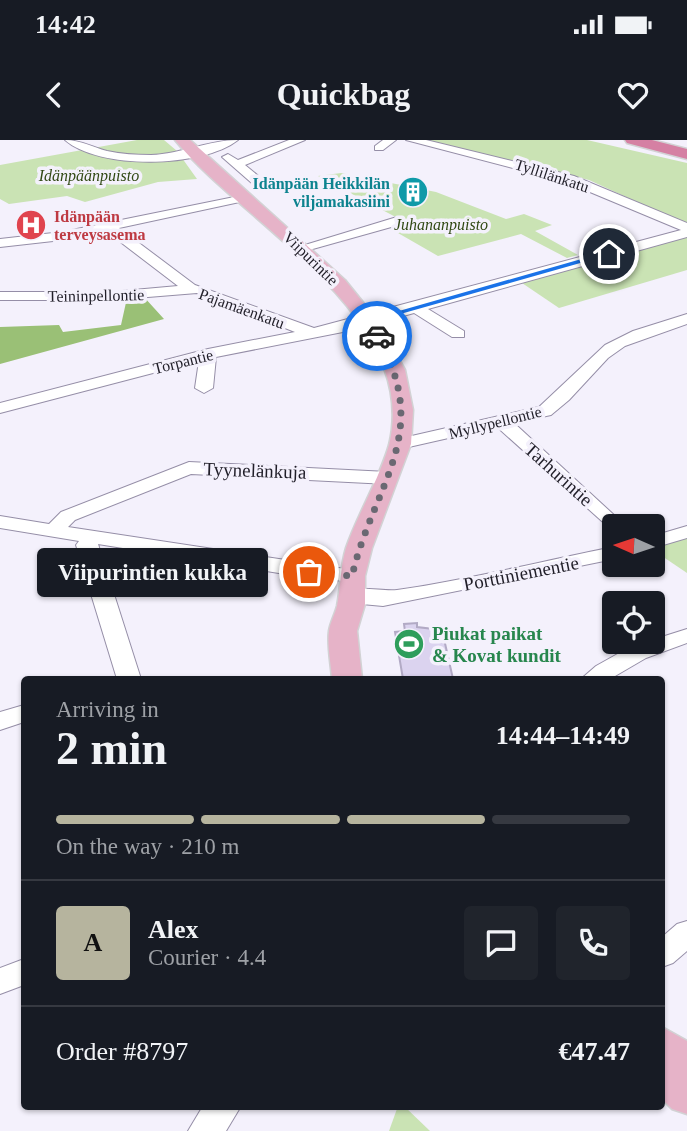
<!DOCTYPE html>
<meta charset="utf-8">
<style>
:root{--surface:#171b24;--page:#20242c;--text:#f1f3f6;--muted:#9ea1a6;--line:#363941;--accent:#b6b49e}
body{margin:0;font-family:"Times New Roman",serif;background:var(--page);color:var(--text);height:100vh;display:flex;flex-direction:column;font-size:26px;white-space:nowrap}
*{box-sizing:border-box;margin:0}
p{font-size:23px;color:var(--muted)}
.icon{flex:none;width:38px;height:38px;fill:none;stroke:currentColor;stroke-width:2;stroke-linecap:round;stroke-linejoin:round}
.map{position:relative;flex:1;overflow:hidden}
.panel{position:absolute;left:21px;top:536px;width:644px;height:434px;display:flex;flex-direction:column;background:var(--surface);border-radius:7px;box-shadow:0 2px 5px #0004}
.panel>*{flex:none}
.needle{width:46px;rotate:273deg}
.controls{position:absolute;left:602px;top:374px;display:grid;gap:14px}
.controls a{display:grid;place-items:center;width:63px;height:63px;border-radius:7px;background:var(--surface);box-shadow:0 2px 5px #0004;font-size:35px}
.pin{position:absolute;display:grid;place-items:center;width:60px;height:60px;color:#fff;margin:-30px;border:4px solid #fff;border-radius:50%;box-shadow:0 2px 7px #0007}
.courier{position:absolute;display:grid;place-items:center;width:70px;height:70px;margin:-35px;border:5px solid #1a73e8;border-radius:50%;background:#fff;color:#222;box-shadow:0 2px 9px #0007}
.bubble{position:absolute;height:49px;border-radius:7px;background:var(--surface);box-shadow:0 2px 5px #0004;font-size:23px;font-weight:700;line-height:49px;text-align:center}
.overview em{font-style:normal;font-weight:700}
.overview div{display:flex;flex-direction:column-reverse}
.overview{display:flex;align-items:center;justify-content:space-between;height:119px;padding:0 35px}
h1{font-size:46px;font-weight:700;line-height:52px}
.bar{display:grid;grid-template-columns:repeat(4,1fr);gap:10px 7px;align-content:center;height:84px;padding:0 35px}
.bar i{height:9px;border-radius:5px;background:var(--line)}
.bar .selected{background:var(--accent)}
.bar p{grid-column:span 4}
.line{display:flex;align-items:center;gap:18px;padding:0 35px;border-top:2px solid var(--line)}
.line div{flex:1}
.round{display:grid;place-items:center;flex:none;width:74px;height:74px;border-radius:7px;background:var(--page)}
.status{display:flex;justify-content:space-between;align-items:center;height:49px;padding:0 35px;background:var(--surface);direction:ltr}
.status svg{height:19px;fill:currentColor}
header{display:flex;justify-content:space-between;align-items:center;height:91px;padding:0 35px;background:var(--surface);font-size:32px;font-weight:700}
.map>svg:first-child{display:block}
.green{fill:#cae3b4}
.forest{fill:#9ac076}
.building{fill:#dbd3ef;stroke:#b2aac5;stroke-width:2}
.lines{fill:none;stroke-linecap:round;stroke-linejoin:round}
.minor-casing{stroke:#958ea7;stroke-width:2}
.major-casing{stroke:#d2d2d4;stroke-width:3}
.highway-casing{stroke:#d2d2d4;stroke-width:3}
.minor{fill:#fff;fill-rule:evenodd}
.major{fill:#e6b3c8;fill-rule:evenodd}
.highway{fill:#d580a3;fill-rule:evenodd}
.route{fill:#1a73e8}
.done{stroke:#6a6872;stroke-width:7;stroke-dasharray:0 12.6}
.labels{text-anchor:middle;stroke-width:7;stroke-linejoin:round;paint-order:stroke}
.far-park-label{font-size:16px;font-style:italic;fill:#314914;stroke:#f4f1fc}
.far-street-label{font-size:16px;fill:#201e28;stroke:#f4f1fc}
.far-culture-label{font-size:16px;font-weight:bold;fill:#0d838f;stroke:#f4f1fc;text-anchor:end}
.far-health-label{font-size:16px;font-weight:bold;fill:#be3a42;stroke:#f4f1fc;text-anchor:start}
.street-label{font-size:19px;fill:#201e28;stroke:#f4f1fc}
.leisure-label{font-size:19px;font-weight:bold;fill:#27864d;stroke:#f4f1fc;text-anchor:start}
</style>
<div class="status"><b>14:42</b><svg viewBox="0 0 49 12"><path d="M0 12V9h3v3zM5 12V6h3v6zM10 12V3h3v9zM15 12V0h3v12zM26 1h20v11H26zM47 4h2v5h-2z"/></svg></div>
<header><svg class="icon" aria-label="back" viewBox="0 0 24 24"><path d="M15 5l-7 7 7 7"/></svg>Quickbag<svg class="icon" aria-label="heart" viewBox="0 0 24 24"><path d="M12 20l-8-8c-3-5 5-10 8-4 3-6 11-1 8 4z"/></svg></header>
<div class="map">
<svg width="687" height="991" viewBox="0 0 687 991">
<rect width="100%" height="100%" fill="#f4f1fc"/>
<g class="green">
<path d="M137,0H164L177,11L197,39L158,42L85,62L67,56L9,64L0,59V25Z"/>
<path d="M421,0H587L687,23V85L589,40Z"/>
<path d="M341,33L436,52L506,79L524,74L552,85L535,91L578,115L567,118L521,94L438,116L391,89L407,83L318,36Z"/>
<path d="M687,95V130L559,168L522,143Z"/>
<path d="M687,395V433L653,410V406Z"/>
<path d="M398,966H404L430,991H389Z"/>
</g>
<path class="forest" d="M144,157L164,179L0,224V187L59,185L63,192L121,185L127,158Z"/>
<path class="building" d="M417,483V487L442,490L453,539H403L395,492L405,491L404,484Z"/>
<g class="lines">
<g class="minor-casing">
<g id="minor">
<path d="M65,0C81,0 92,7 107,11C121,14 137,15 151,15C181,14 209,0 238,0C203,28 99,30 65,0Z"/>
<path d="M289,0H305L245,25L262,39V45H254L222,17L228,14L238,20Z"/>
<path d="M383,0H396L383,10H375V6Z"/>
<path d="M406,0H426L574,36L687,83V97L428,169L464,191V197H452L414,173L353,190L216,217L213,248L204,253L195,248L199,221L0,273V263L208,209L295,192L197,153L111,160H0V152H111L178,146L106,91L62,100L0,107V99L62,92L249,54V60L119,88L195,145L314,188L681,90L566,42Z"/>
<path d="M397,77L402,78V84L302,112L295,108Z"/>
<path d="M687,174V184L625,206L608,218L569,260L551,275L514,283L627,387H614V392L497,287L400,309L391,304L394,300L539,267L605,205L633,191Z"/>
<path d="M189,322L388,332L398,338L388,344L191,334L75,380L68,387L352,430L363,436L352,442L291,435L98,404L141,539H117L76,405L79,401L0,388V376L49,384L61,372Z"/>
<path d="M687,386V398L653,408V396Z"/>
<path d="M614,407V419L383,466L351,463L340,456C349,443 382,452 397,450C468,440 542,421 614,407Z"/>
<path d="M687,489V503L646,518L610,539H581L596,526L630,507Z"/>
<path d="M24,565V582L0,590V572Z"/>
<path d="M687,781V811L673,823L662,827V797L677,784Z"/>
<path d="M24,819V845L0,854V828Z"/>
<path d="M203,966H241L226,991H188Z"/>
</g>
</g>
<g class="major-casing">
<g id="major">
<path d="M175,0H190L345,140L378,181L405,230L413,270L411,304L372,408L365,436V464L357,491L362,539H332C331,524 327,506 329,491C330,483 335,474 337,466C341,446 340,427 346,408C358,373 379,340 389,305C421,176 242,83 175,0Z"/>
<path d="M662,887L687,901V974L672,969L662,959Z"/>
</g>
</g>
<g class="highway-casing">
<path id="highway" d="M625,0H652L687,9V19L627,3Z"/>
</g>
<use href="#minor" class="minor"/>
<use href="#major" class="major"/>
<use href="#highway" class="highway"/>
</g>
<path class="route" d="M606,112L612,114L372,182L379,197H374L364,181Z"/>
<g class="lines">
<path class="done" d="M309,432L352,436C374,342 434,294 377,196"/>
</g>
<defs>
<g id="building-disc" transform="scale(1.575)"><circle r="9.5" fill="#0f9aa8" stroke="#f4f1fc"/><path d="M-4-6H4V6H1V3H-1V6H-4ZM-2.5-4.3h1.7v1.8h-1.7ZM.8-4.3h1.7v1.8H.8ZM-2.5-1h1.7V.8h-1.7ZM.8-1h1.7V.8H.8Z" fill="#fff"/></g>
<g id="hospital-disc" transform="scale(1.575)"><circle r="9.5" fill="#e0444e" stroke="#f4f1fc"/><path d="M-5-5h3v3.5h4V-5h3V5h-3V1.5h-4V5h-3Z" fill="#fff"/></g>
<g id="stadium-disc" transform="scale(1.575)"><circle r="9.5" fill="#2e9e5b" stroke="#f4f1fc"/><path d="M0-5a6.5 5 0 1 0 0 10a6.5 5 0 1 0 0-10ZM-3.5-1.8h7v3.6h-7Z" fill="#fff"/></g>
</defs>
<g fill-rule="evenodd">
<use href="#building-disc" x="413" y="52"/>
<use href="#hospital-disc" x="31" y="85"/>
<use href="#stadium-disc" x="409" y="504"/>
</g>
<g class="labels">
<g class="far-park-label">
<text x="89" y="41">Idänpäänpuisto</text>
<text x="441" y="90">Juhananpuisto</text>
</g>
<g class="far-street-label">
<text transform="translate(552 35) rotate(18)" y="6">Tyllilänkatu</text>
<text transform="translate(311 118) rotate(44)" y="6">Viipurintie</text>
<text transform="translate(96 155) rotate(-1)" y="6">Teininpellontie</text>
<text transform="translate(242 168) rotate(20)" y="6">Pajamäenkatu</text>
<text transform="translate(183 221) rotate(-14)" y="6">Torpantie</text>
<text transform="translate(495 282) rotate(-14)" y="6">Myllypellontie</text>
</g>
<g class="far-culture-label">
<text x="390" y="49">Idänpään Heikkilän<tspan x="390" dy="18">viljamakasiini</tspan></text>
</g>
<g class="far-health-label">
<text x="54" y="82">Idänpään<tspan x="54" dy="18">terveysasema</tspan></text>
</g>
<g class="street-label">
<text transform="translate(255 330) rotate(2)" y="7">Tyynelänkuja</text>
<text transform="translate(559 334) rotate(42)" y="7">Tarhurintie</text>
<text transform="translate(521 433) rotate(-11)" y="7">Porttiniementie</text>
</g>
<g class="leisure-label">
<text x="432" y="500">Piukat paikat<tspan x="432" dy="22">&amp; Kovat kundit</tspan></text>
</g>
</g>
</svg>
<div class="controls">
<a><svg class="needle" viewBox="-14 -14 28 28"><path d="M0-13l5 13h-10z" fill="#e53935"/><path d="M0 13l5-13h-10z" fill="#9ea1a6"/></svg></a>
<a><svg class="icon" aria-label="locate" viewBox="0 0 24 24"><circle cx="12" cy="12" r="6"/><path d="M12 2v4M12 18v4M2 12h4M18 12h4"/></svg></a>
</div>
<div class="pin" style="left:309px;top:432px;background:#ea580c"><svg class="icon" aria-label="bag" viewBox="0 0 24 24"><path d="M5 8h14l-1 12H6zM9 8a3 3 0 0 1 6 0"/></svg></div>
<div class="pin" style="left:609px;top:114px;background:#1f2937"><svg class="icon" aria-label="home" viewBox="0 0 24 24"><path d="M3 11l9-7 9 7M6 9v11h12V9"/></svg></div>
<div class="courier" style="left:377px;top:196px"><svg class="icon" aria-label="car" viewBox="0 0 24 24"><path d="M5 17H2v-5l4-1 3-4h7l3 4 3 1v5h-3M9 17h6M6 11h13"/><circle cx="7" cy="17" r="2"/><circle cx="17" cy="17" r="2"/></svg></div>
<div class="bubble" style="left:37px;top:408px;width:231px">Viipurintien kukka</div>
<section class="panel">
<div class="overview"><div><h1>2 min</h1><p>Arriving in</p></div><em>14:44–14:49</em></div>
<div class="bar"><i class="selected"></i><i class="selected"></i><i class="selected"></i><i></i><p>On the way · 210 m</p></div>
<div class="line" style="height:126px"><b class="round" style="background:var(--accent);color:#111">A</b><div><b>Alex</b><p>Courier · 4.4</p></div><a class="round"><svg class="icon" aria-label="chat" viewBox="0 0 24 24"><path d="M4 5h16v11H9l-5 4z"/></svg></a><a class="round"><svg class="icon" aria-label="phone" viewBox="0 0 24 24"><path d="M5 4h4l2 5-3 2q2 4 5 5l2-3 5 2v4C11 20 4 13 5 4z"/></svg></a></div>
<div class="line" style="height:91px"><div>Order #8797</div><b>€47.47</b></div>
</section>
</div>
